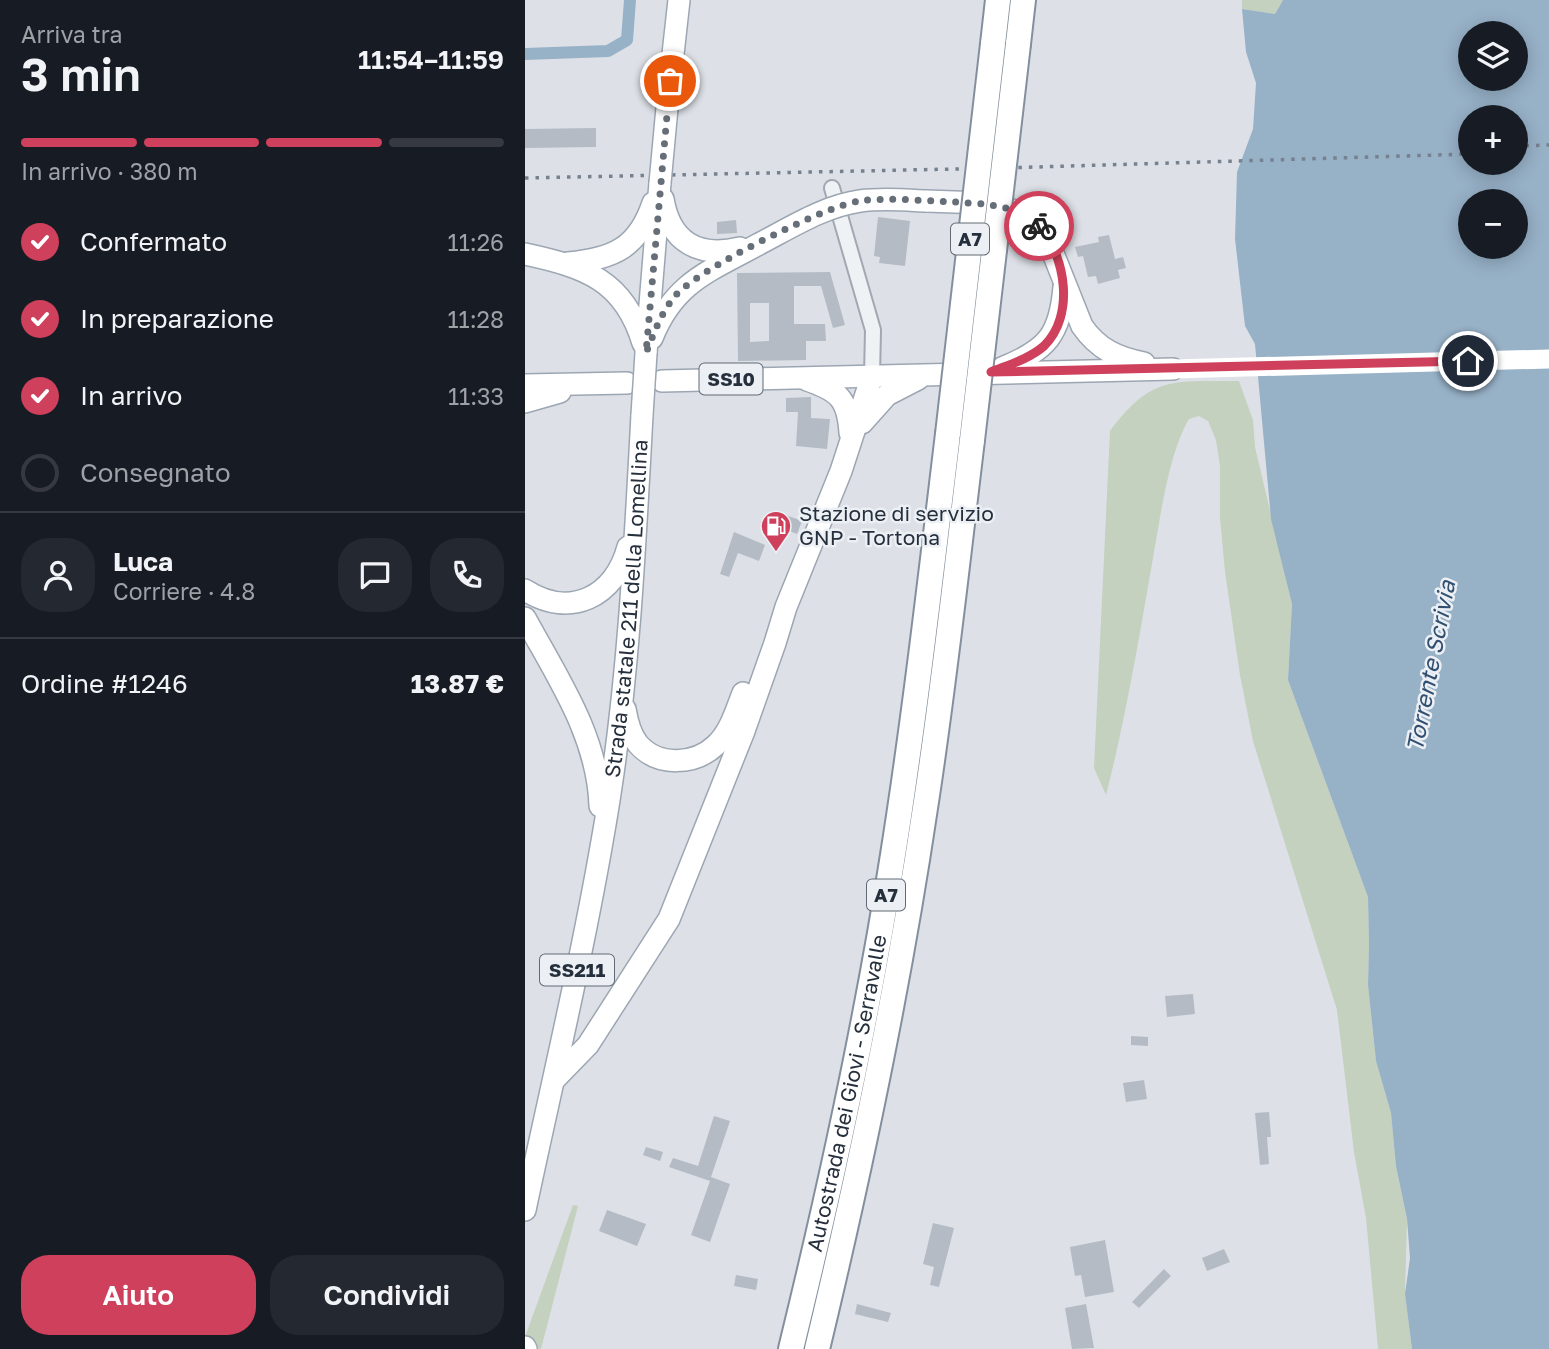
<!DOCTYPE html>
<html lang="it">
<meta charset="utf-8">
<style>
:root{--surface:#171b24;--page:#242831;--text:#f1f3f6;--muted:#9ea1a6;--line:#363941;--accent:#ce405b}
body{margin:0;font-family:"Golos Text",sans-serif;background:var(--page);color:var(--text);height:100vh;display:flex;flex-direction:column;font-size:26px;white-space:nowrap}
*{box-sizing:border-box;margin:0}
p{font-size:23px;color:var(--muted)}
.icon{flex:none;width:38px;height:38px;fill:none;stroke:currentColor;stroke-width:2;stroke-linecap:round;stroke-linejoin:round}
.map{position:relative;flex:1;overflow:hidden}
.panel{display:flex;flex-direction:column;background:var(--surface);width:525px}
.panel>*{flex:none}
.buttons{position:absolute;left:933px;top:21px;display:grid;gap:14px}
.buttons a{display:grid;place-items:center;width:70px;height:70px;border-radius:50%;background:var(--surface);box-shadow:0 4px 18px #0003;font-size:35px}
.pin{position:absolute;display:grid;place-items:center;width:60px;height:60px;color:#fff;margin:-30px;border:4px solid #fff;border-radius:50%;box-shadow:0 2px 7px #0007}
.courier{position:absolute;display:grid;place-items:center;width:70px;height:70px;margin:-35px;border:5px solid #ce405b;border-radius:50%;background:#fff;color:#222;box-shadow:0 2px 9px #0007}
.head em{font-style:normal;font-weight:600}
.head div{display:flex;flex-direction:column-reverse}
.head{display:flex;align-items:center;justify-content:space-between;height:119px;padding:0 21px}
h1{font-size:46px;font-weight:600;line-height:52px}
.bar{display:grid;grid-template-columns:repeat(4,1fr);gap:10px 7px;align-content:center;height:84px;padding:0 21px}
.bar i{height:9px;border-radius:5px;background:var(--line)}
.bar .current{background:var(--accent)}
.bar p{grid-column:span 4}
.line{display:flex;align-items:center;gap:18px;padding:0 21px;border-top:2px solid var(--line)}
.line div{flex:1}
.round{display:grid;place-items:center;flex:none;width:74px;height:74px;border-radius:28px;background:var(--page)}
ol{padding:0 21px;list-style:none}
li{display:flex;align-items:center;gap:21px;height:77px}
li p{margin-inline-start:auto}
li .icon{padding:7px;border-radius:50%;background:var(--accent);color:#fff;stroke-width:4}
li:last-child{color:var(--muted)}
li i{width:38px;height:38px;border:4px solid var(--line);border-radius:50%}
.action{display:flex;gap:14px;margin-top:auto;padding:14px 21px}
.action a{flex:1;height:80px;border-radius:28px;background:var(--accent);color:#fff;font-size:28px;font-weight:600;line-height:80px;text-align:center}
.action a+a{background:var(--page);color:var(--text)}
main{display:flex;flex:1;min-height:0}
.map>svg:first-child{display:block}
.green{fill:#c3d1be}
.water{fill:#97b1c7;fill-rule:evenodd}
.lines{fill:none;stroke-linecap:round;stroke-linejoin:round}
.canal{stroke:#97b1c7;stroke-width:12}
.building{fill:#b4bbc4;fill-rule:evenodd}
.minor-casing{stroke:#a2a8b1;stroke-width:18}
.primary-casing{stroke:#9ca6b2;stroke-width:24}
.motorway-casing{stroke:#848f9d;stroke-width:28}
.minor{stroke:#eff2f5;stroke-width:14}
.secondary{stroke:#fff;stroke-width:19}
.primary{stroke:#fff;stroke-width:21}
.motorway{stroke:#fff;stroke-width:24}
.rail{stroke:#768190;stroke-width:3.5;stroke-dasharray:3.5 7;stroke-linecap:butt}
.primary-bridge-casing{stroke:#9ca6b2;stroke-width:24;stroke-linecap:butt}
.motorway-bridge-casing{stroke:#848f9d;stroke-width:28;stroke-linecap:butt}
.primary-bridge{stroke:#fff;stroke-width:21}
.motorway-bridge{stroke:#fff;stroke-width:24}
.done{stroke:#666e78;stroke-width:7;stroke-dasharray:0 12.6}
.route{stroke:#ce405b;stroke-width:9}
.labels{text-anchor:middle;stroke-width:5;stroke-linejoin:round;paint-order:stroke}
.shield{fill:#ecf0f5;stroke:#616a74;stroke-width:2}
.shield-label{font-size:19px;font-weight:bold;fill:#26303d}
.poi-label{font-size:21px;fill:#26303d;stroke:#ecf0f5;text-anchor:start}
.street-label{font-size:21px;fill:#26303d;stroke:#ecf0f5}
.water-label{font-size:23px;font-style:italic;fill:#315071;stroke:#ecf0f5}
</style>
<main>
<section class="panel">
<div class="head"><div><h1>3 min</h1><p>Arriva tra</p></div><em>11:54–11:59</em></div>
<div class="bar"><i class="current"></i><i class="current"></i><i class="current"></i><i></i><p>In arrivo · 380 m</p></div>
<ol>
<li><svg class="icon" aria-label="check" viewBox="0 0 24 24"><path d="M5 12l5 5 9-10"/></svg>Confermato<p>11:26</p></li>
<li><svg class="icon" aria-label="check" viewBox="0 0 24 24"><path d="M5 12l5 5 9-10"/></svg>In preparazione<p>11:28</p></li>
<li><svg class="icon" aria-label="check" viewBox="0 0 24 24"><path d="M5 12l5 5 9-10"/></svg>In arrivo<p>11:33</p></li>
<li><i></i>Consegnato</li>
</ol>
<div class="line" style="height:126px"><a class="round"><svg class="icon" aria-label="person" viewBox="0 0 24 24"><circle cx="12" cy="8" r="4"/><path d="M4 21q1-7 8-7t8 7"/></svg></a><div><b>Luca</b><p>Corriere · 4.8</p></div><a class="round"><svg class="icon" aria-label="chat" viewBox="0 0 24 24"><path d="M4 5h16v11H9l-5 4z"/></svg></a><a class="round"><svg class="icon" aria-label="phone" viewBox="0 0 24 24"><path d="M5 4h4l2 5-3 2q2 4 5 5l2-3 5 2v4C11 20 4 13 5 4z"/></svg></a></div>
<div class="line" style="height:91px"><div>Ordine #1246</div><b>13.87 €</b></div>
<div class="action"><a>Aiuto</a><a>Condividi</a></div>
</section>
<div class="map">
<svg width="1024" height="1349" viewBox="0 0 1024 1349">
<rect width="100%" height="100%" fill="#dde1e7"/>
<g class="green">
<path d="M717,0H758L750,14L717,9Z"/>
<path d="M714,381L728,420L730,447L767,604L763,680L843,897L844,944L843,985L851,1061L866,1113L871,1166L882,1219L880,1294L887,1349H853L841,1218L829,1152L812,1010L728,741L715,675L700,572L695,518V466L691,440L683,421L674,416L664,419C644,452 635,519 628,558C614,638 601,717 581,795L569,768L585,431C628,374 648,382 714,381Z"/>
<path d="M48,1205L53,1206L16,1349H6L0,1337Z"/>
</g>
<path class="water" d="M758,0H1024V1349H887L880,1294L885,1258L882,1219L871,1166L866,1113L851,1061L843,985L844,944L843,897L763,680L767,604L746,519L730,344L720,326L710,239L712,172L728,129L731,83L721,52L717,9L750,14ZM945,33H990V79H945ZM945,117H990V163H945ZM945,201H990V247H945Z"/>
<g class="lines">
<path class="canal" d="M0,54L83,51L102,40L105,0"/>
</g>
<g class="building">
<path d="M71,128V147L0,148V129Z"/>
<path d="M353,217L385,221L380,266L354,263L355,257L349,256Z"/>
<path d="M211,220L212,233L192,234V222Z"/>
<path d="M584,235L590,259L598,257L601,268L593,270L595,278L573,284L571,276L563,277L558,256L553,257L550,247L574,242L573,237Z"/>
<path d="M305,272L320,325L308,328L296,286H269V324H300L301,341H281V360L213,361L212,273ZM225,303H244V341L225,342Z"/>
<path d="M286,397V418L305,419L302,449L271,446L273,412H261V398Z"/>
<path d="M258,514L277,521L272,534L253,526Z"/>
<path d="M209,532L240,545L234,561L213,553L204,577L195,574Z"/>
<path d="M668,994L670,1014L642,1017L640,996Z"/>
<path d="M606,1036L623,1037V1046L606,1045Z"/>
<path d="M619,1080L622,1099L601,1102L598,1083Z"/>
<path d="M744,1112L746,1137H742L744,1164L735,1165L730,1113Z"/>
<path d="M189,1116L205,1121L186,1177L205,1184L185,1242L166,1235L185,1181L144,1167L148,1158L173,1166Z"/>
<path d="M121,1147L138,1152L135,1161L118,1155Z"/>
<path d="M82,1210L121,1224L112,1246L74,1231Z"/>
<path d="M408,1223L429,1228L414,1287L405,1285L409,1267L398,1264Z"/>
<path d="M580,1240L589,1292L560,1297L556,1275L550,1276L545,1247Z"/>
<path d="M699,1249L705,1262L682,1271L677,1258Z"/>
<path d="M639,1269L646,1276L614,1308L607,1302Z"/>
<path d="M211,1275L233,1279L231,1290L209,1286Z"/>
<path d="M332,1304L366,1313L363,1322L330,1314Z"/>
<path d="M561,1304L569,1348L547,1349L540,1308Z"/>
</g>
<g class="lines">
<g class="minor-casing">
<path id="minor" d="M307,188L348,330L347,376"/>
</g>
<g class="primary-casing">
<g id="primary">
<path d="M142,108L154,0"/>
<path d="M138,199C145,242 173,258 215,248"/>
<path d="M401,201L458,203L487,210L506,217L520,233L557,326C573,349 592,358 619,363"/>
<path d="M0,254C60,267 99,280 118,343"/>
<path d="M43,263C88,259 113,248 128,203"/>
<path d="M127,338C149,282 185,271 234,244"/>
<path d="M121,353L135,183"/>
<path d="M477,368C522,350 535,335 539,287"/>
<path d="M282,380C314,391 323,399 325,433"/>
<path d="M137,381L648,369"/>
<path d="M0,385L102,383"/>
<path d="M0,402L35,392"/>
<path d="M337,423L362,395L393,379"/>
<path d="M0,590C45,619 90,597 103,547"/>
<path d="M0,618C32,677 73,736 75,806"/>
<path d="M100,709C102,721 105,734 113,744C133,767 170,765 191,745C205,732 211,711 218,693"/>
<path d="M29,1080L63,1045L144,919L219,731L250,643L261,607L316,471L347,376"/>
<path id="s1" d="M0,1210C29,1073 62,938 84,800C104,673 110,544 117,415"/>
<path d="M0,1347L1,1349"/>
</g>
</g>
<g class="motorway-casing">
<g id="motorway">
<path d="M468,44L473,0"/>
<path d="M493,44L498,0"/>
<path id="s2" d="M266,1349C306,1186 342,1021 368,855C390,716 406,575 423,434"/>
<path d="M292,1349C335,1170 373,990 400,808C419,686 432,563 447,440"/>
</g>
</g>
<use href="#minor" class="minor"/>
<path class="secondary" d="M648,369L1024,359"/>
<use href="#primary" class="primary"/>
<use href="#motorway" class="motorway"/>
<g class="rail">
<path d="M990,146L1024,145"/>
<path d="M0,178L478,168L945,154"/>
</g>
<g class="primary-bridge-casing">
<g id="primary-bridge">
<path d="M135,183L142,108"/>
<path d="M234,244C265,228 299,206 335,201C357,198 379,200 401,201"/>
<path d="M117,415L121,353"/>
</g>
</g>
<g class="motorway-bridge-casing">
<g id="motorway-bridge">
<path d="M423,434L468,44"/>
<path d="M447,440L493,44"/>
</g>
</g>
<use href="#primary-bridge" class="primary-bridge"/>
<use href="#motorway-bridge" class="motorway-bridge"/>
</g>
<g class="lines">
<path class="done" d="M145,81L121,353C129,333 136,313 150,296C173,269 298,207 334,201C365,197 398,201 429,202C458,204 493,204 514,226"/>
<path class="route" d="M514,226C541,256 550,316 519,346C504,359 483,365 466,372L943,361"/>
</g>
<defs>
<g id="fuel-pin" transform="scale(1.575)"><path d="M0 17L-7.5 6A9.5 9.5 0 1 1 7.5 6Z" fill="#ce405b" stroke="#ecf0f5"/><path d="M-5.5-6h7V0h2V4h1.3V-2.5L3-4.5l.8-.8L6-3V5H2.5V1h-1V6h-7ZM-4.2-4.7v3.2H.2V-4.7Z" fill="#fff"/></g>
</defs>
<g fill-rule="evenodd">
<use href="#fuel-pin" x="251" y="526"/>
</g>
<g class="labels">
<g class="shield">
<rect x="426" y="223.5" width="38" height="31" rx="5"/>
<rect x="174.5" y="363.5" width="63" height="31" rx="5"/>
<rect x="342" y="879.5" width="38" height="31" rx="5"/>
<rect x="15" y="954.5" width="74" height="31" rx="5"/>
</g>
<g class="shield-label">
<text x="445" y="246">A7</text>
<text x="206" y="386">SS10</text>
<text x="361" y="902">A7</text>
<text x="52" y="977">SS211</text>
</g>
<g class="poi-label">
<text x="274" y="521">Stazione di servizio<tspan x="274" dy="24">GNP - Tortona</tspan></text>
</g>
<g class="street-label">
<text dy="7" stroke="none"><textPath href="#s1" startOffset="611">Strada statale 211 della Lomellina</textPath></text>
<text dy="7" stroke="none"><textPath href="#s2" startOffset="262">Autostrada dei Giovi - Serravalle</textPath></text>
</g>
<g class="water-label">
<text transform="translate(906 666) rotate(-79)" y="8">Torrente Scrivia</text>
</g>
</g>
</svg>
<div class="buttons">
<a><svg class="icon" aria-label="layers" viewBox="0 0 24 24"><path d="M12 4l9 5-9 5-9-5zM3 14l9 5 9-5"/></svg></a>
<a>+</a>
<a>−</a>
</div>
<div class="pin" style="left:145px;top:81px;background:#ea580c"><svg class="icon" aria-label="bag" viewBox="0 0 24 24"><path d="M5 8h14l-1 12H6zM9 8a3 3 0 0 1 6 0"/></svg></div>
<div class="pin" style="left:943px;top:361px;background:#1f2937"><svg class="icon" aria-label="home" viewBox="0 0 24 24"><path d="M3 11l9-7 9 7M6 9v11h12V9"/></svg></div>
<div class="courier" style="left:514px;top:226px"><svg class="icon" aria-label="bike" viewBox="0 0 24 24"><circle cx="6" cy="16" r="4"/><circle cx="18" cy="16" r="4"/><path d="M6 16l4-8h5l3 8M10 8l3 8H6M13 5h3"/></svg></div>
</div>
</main>
